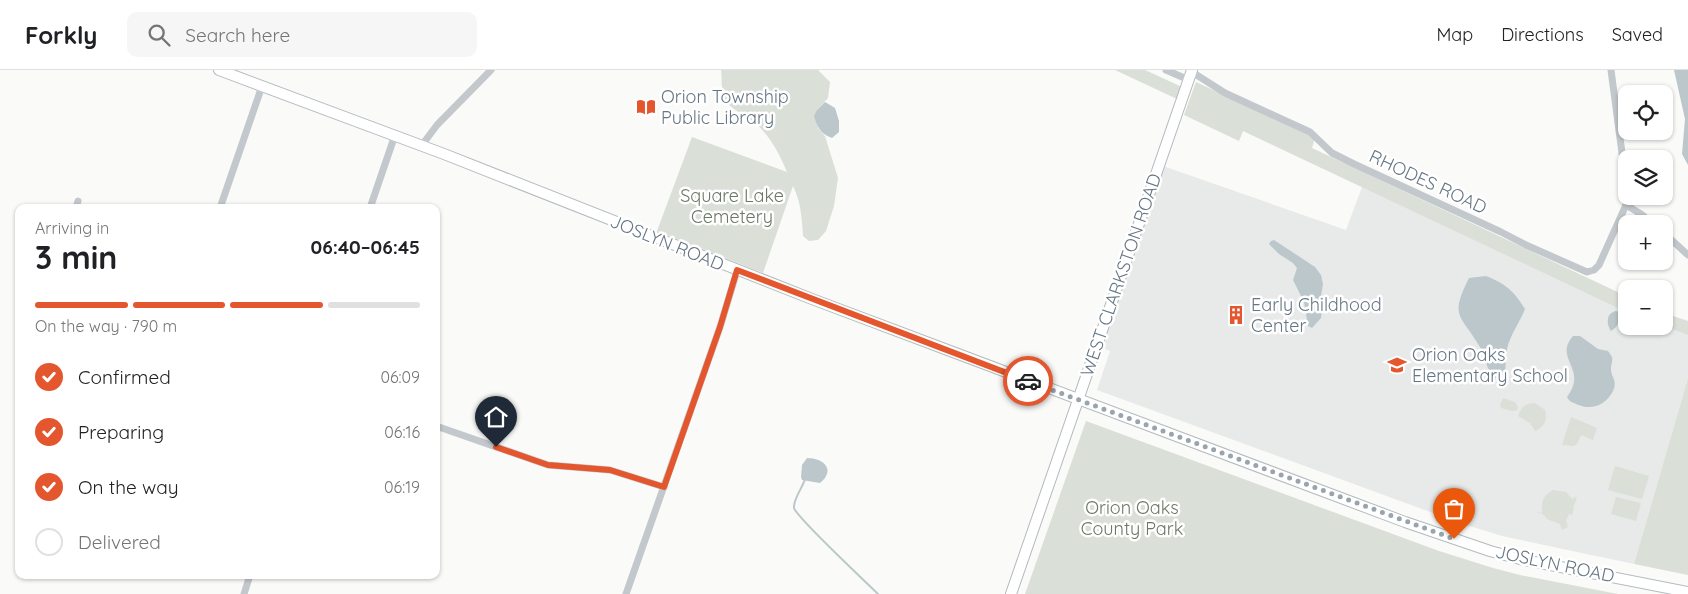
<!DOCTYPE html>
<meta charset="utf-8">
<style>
:root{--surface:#fff;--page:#f6f6f6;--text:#202124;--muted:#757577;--line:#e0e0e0;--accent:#e4572e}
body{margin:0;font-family:Quicksand,sans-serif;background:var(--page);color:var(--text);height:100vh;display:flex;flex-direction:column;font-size:19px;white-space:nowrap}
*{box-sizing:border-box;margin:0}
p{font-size:16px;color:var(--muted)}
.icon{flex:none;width:28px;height:28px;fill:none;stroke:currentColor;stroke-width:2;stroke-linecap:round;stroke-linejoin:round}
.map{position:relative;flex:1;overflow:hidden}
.drawer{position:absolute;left:15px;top:134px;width:425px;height:375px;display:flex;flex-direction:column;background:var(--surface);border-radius:10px;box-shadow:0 1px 4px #0004}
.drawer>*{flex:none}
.buttons{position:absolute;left:1618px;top:15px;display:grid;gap:10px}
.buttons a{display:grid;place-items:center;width:55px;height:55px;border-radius:10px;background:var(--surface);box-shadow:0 1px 4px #0004;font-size:25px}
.pin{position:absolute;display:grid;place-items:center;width:42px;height:42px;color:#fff;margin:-51px -21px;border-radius:50% 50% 50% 0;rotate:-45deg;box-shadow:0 0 5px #0007}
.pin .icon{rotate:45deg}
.courier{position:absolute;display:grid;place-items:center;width:50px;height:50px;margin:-25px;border:4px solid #e4572e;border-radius:50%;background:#fff;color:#222;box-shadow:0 1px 6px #0007}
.summary em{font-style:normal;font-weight:800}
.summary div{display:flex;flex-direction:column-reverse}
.summary{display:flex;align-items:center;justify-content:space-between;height:85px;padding:0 20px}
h1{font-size:32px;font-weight:800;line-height:38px}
.bar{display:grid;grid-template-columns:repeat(4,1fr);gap:8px 5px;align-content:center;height:60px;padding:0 20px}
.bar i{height:6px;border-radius:4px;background:var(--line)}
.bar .active{background:var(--accent)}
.bar p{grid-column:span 4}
ol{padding:0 20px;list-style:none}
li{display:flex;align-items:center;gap:15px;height:55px}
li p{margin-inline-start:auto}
li .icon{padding:5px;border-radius:50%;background:var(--accent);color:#fff;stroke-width:4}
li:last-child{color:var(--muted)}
li i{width:28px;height:28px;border:2px solid var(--line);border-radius:50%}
header{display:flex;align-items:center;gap:30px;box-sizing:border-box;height:70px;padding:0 25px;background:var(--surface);border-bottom:1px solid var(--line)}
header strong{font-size:24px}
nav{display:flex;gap:28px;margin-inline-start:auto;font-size:18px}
.search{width:350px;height:45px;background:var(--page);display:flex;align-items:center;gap:12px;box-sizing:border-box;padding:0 18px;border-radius:10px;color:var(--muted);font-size:19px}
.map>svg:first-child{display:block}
.built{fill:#e8e9e9}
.green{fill:#dadfd7}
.water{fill:#bbc7cb}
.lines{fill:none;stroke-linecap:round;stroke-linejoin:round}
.stream{stroke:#bbc7cb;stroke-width:2}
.secondary-casing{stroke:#b3babf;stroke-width:12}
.street{stroke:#c3c8cc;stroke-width:7}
.secondary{stroke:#fff;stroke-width:10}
.done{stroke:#99a4ac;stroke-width:5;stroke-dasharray:0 9}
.route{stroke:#e4572e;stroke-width:6}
.labels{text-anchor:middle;stroke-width:5;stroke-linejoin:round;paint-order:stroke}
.poi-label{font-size:18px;fill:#657683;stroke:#fff;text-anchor:start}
.street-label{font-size:18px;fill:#657683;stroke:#fff}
.park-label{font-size:18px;fill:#687a64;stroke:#fff}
</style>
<header>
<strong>Forkly</strong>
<div class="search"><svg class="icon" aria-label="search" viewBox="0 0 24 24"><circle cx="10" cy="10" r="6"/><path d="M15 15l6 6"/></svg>Search here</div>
<nav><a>Map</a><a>Directions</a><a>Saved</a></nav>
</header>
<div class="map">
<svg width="1688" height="524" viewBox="0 0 1688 524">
<rect width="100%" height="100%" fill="#fafaf8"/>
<path class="built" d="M1163,96L1346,160L1362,117L1626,242V256H1663L1688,265V308L1634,494L1502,466L1463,454L1097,320L1110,281L1100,277Z"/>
<g class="green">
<path d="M721,0H818L830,12L828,28L817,40L818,58L825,66L838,108L834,136L826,161L818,170L809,171L803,166C802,149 801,132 793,116L763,203L657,161L692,67L787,102C780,85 770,66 756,54C747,45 729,40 724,27C721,19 722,8 721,0Z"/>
<path d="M1115,0H1145L1182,17L1177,29Z"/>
<path d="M1196,12L1315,68L1312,78L1626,226V242L1243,61L1239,71L1184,45Z"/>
<path d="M1664,243L1688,251V265L1663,256Z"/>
<path d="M1688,308V505L1634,494Z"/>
<path d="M1503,328L1515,332L1518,337L1517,340L1512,341L1501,338L1500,335Z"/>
<path d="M1535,333L1545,340C1548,350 1544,357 1535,361L1530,353L1518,346C1521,337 1526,333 1535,333Z"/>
<path d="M1571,347L1597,358L1593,370L1581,365L1577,374L1573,376L1562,375Z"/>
<path d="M1086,351L1439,481L1493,498L1520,505L1618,524H1025Z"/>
<path d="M1615,396L1649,406L1642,429L1608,420Z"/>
<path d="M1553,420L1566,422L1573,430L1574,427L1577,428L1573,437L1574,438L1572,445L1569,444L1566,451L1568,457L1562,460L1560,454L1547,449L1544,445L1535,441L1542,443C1541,432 1543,425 1553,420Z"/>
<path d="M1616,427L1641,433L1636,451L1611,444Z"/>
</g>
<g class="water">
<path d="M1674,0H1688V95L1682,84L1685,49Z"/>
<path d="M825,32L835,38L839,51V62L832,68C820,64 817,56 814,46L817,40Z"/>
<path d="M1274,170L1315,197L1321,205L1323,214L1321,226L1322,240L1321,248L1312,258L1308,256L1304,232L1293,210L1297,198L1293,193L1279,184L1269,174L1271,171Z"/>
<path d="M1486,206C1506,214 1514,221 1525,239C1520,252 1510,265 1507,279C1505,288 1506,298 1505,307L1495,309C1486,300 1486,288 1480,277C1461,244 1449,248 1469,208Z"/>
<path d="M1616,241L1620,242C1621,250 1618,257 1611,261C1606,254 1606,243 1616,241Z"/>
<path d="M1573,266H1580L1598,279L1608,281L1612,287C1613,291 1611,294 1611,299C1611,307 1618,311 1613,321C1605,336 1591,341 1576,334C1572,332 1570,332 1567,327C1589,299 1553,289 1573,266Z"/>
<path d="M807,388C824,388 836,400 820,413L802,410L801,407L802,395Z"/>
</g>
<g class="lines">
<path class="stream" d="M805,409C803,417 793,429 794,438C797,448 865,511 878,524"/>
<g class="secondary-casing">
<g id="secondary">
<path d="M219,0L444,84L812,229L1405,452L1490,481L1520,489L1688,522"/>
<path d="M1011,524L1192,0"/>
</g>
</g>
<g class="street">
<path d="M1166,0L1189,10"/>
<path d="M1611,0L1626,113"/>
<path d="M1192,2L1225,23L1310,62L1332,83L1354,94L1501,162L1526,175L1587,202L1594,200L1599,195L1626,135L1628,126"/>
<path d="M422,75L437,55L491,0"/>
<path d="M1626,135L1641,144L1653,154"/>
<path d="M76,138L78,131"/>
<path d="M220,138L262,16"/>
<path d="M370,138L395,65"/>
<path d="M1664,163L1688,185"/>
<path d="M436,356L548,395L610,400L664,417"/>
<path d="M244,524L250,505"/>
<path d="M626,524L720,257L737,201"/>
</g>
<use href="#secondary" class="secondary"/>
</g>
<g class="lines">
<path class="done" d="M1028,311L1454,469"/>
<path class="route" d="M496,377L548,395L610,400L664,417L720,257L737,200L1028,311"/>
</g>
<defs>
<g id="library-bare" transform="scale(1.5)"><path d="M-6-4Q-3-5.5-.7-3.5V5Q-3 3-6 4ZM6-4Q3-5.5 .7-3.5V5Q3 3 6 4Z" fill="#e4572e" stroke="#fff" stroke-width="2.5" paint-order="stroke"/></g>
<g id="building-bare" transform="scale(1.5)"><path d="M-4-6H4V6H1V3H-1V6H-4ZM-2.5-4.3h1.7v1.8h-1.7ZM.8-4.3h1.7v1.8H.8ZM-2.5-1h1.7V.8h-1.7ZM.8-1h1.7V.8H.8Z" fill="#e4572e" stroke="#fff" stroke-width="2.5" paint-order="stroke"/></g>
<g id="school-bare" transform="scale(1.5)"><path d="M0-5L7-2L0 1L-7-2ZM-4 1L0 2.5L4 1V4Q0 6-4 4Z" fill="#e4572e" stroke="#fff" stroke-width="2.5" paint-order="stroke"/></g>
</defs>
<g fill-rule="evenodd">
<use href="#library-bare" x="646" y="37"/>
<use href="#building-bare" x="1236" y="245"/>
<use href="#school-bare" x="1397" y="295"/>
</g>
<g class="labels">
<g class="poi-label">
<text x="661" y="33">Orion Township<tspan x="661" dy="21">Public Library</tspan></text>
<text x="1251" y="241">Early Childhood<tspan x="1251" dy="21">Center</tspan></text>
<text x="1412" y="291">Orion Oaks<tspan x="1412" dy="21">Elementary School</tspan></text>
</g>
<g class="street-label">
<text transform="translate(1428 112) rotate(25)" y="6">RHODES ROAD</text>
<text transform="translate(667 173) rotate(22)" y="6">JOSLYN ROAD</text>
<text transform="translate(1121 205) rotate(-71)" y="6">WEST CLARKSTON ROAD</text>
<text transform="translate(1555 494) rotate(12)" y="6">JOSLYN ROAD</text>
</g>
<g class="park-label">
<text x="732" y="132">Square Lake<tspan x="732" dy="21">Cemetery</tspan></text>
<text x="1132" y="444">Orion Oaks<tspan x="1132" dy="21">County Park</tspan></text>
</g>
</g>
</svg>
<div class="buttons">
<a><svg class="icon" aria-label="locate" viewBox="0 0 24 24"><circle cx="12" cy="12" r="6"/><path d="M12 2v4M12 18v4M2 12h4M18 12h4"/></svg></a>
<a><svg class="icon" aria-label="layers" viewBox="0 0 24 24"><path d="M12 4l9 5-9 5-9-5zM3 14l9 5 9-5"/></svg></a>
<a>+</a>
<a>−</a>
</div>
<div class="pin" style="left:1454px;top:469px;background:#ea580c"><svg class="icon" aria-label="bag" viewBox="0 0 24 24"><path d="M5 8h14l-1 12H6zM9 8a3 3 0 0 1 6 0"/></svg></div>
<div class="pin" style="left:496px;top:377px;background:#1f2937"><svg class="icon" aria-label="home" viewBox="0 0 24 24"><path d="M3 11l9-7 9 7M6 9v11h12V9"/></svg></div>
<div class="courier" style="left:1028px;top:311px"><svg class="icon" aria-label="car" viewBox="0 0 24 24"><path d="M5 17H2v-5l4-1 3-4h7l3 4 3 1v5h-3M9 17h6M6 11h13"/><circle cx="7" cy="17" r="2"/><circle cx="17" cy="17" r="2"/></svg></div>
<section class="drawer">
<div class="summary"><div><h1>3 min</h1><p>Arriving in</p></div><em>06:40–06:45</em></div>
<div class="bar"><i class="active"></i><i class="active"></i><i class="active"></i><i></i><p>On the way · 790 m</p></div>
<ol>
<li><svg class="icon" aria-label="check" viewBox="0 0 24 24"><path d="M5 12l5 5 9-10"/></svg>Confirmed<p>06:09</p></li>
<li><svg class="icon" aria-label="check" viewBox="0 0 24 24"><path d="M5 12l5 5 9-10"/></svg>Preparing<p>06:16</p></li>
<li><svg class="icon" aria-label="check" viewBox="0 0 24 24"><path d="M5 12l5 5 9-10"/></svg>On the way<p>06:19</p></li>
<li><i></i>Delivered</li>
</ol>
</section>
</div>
